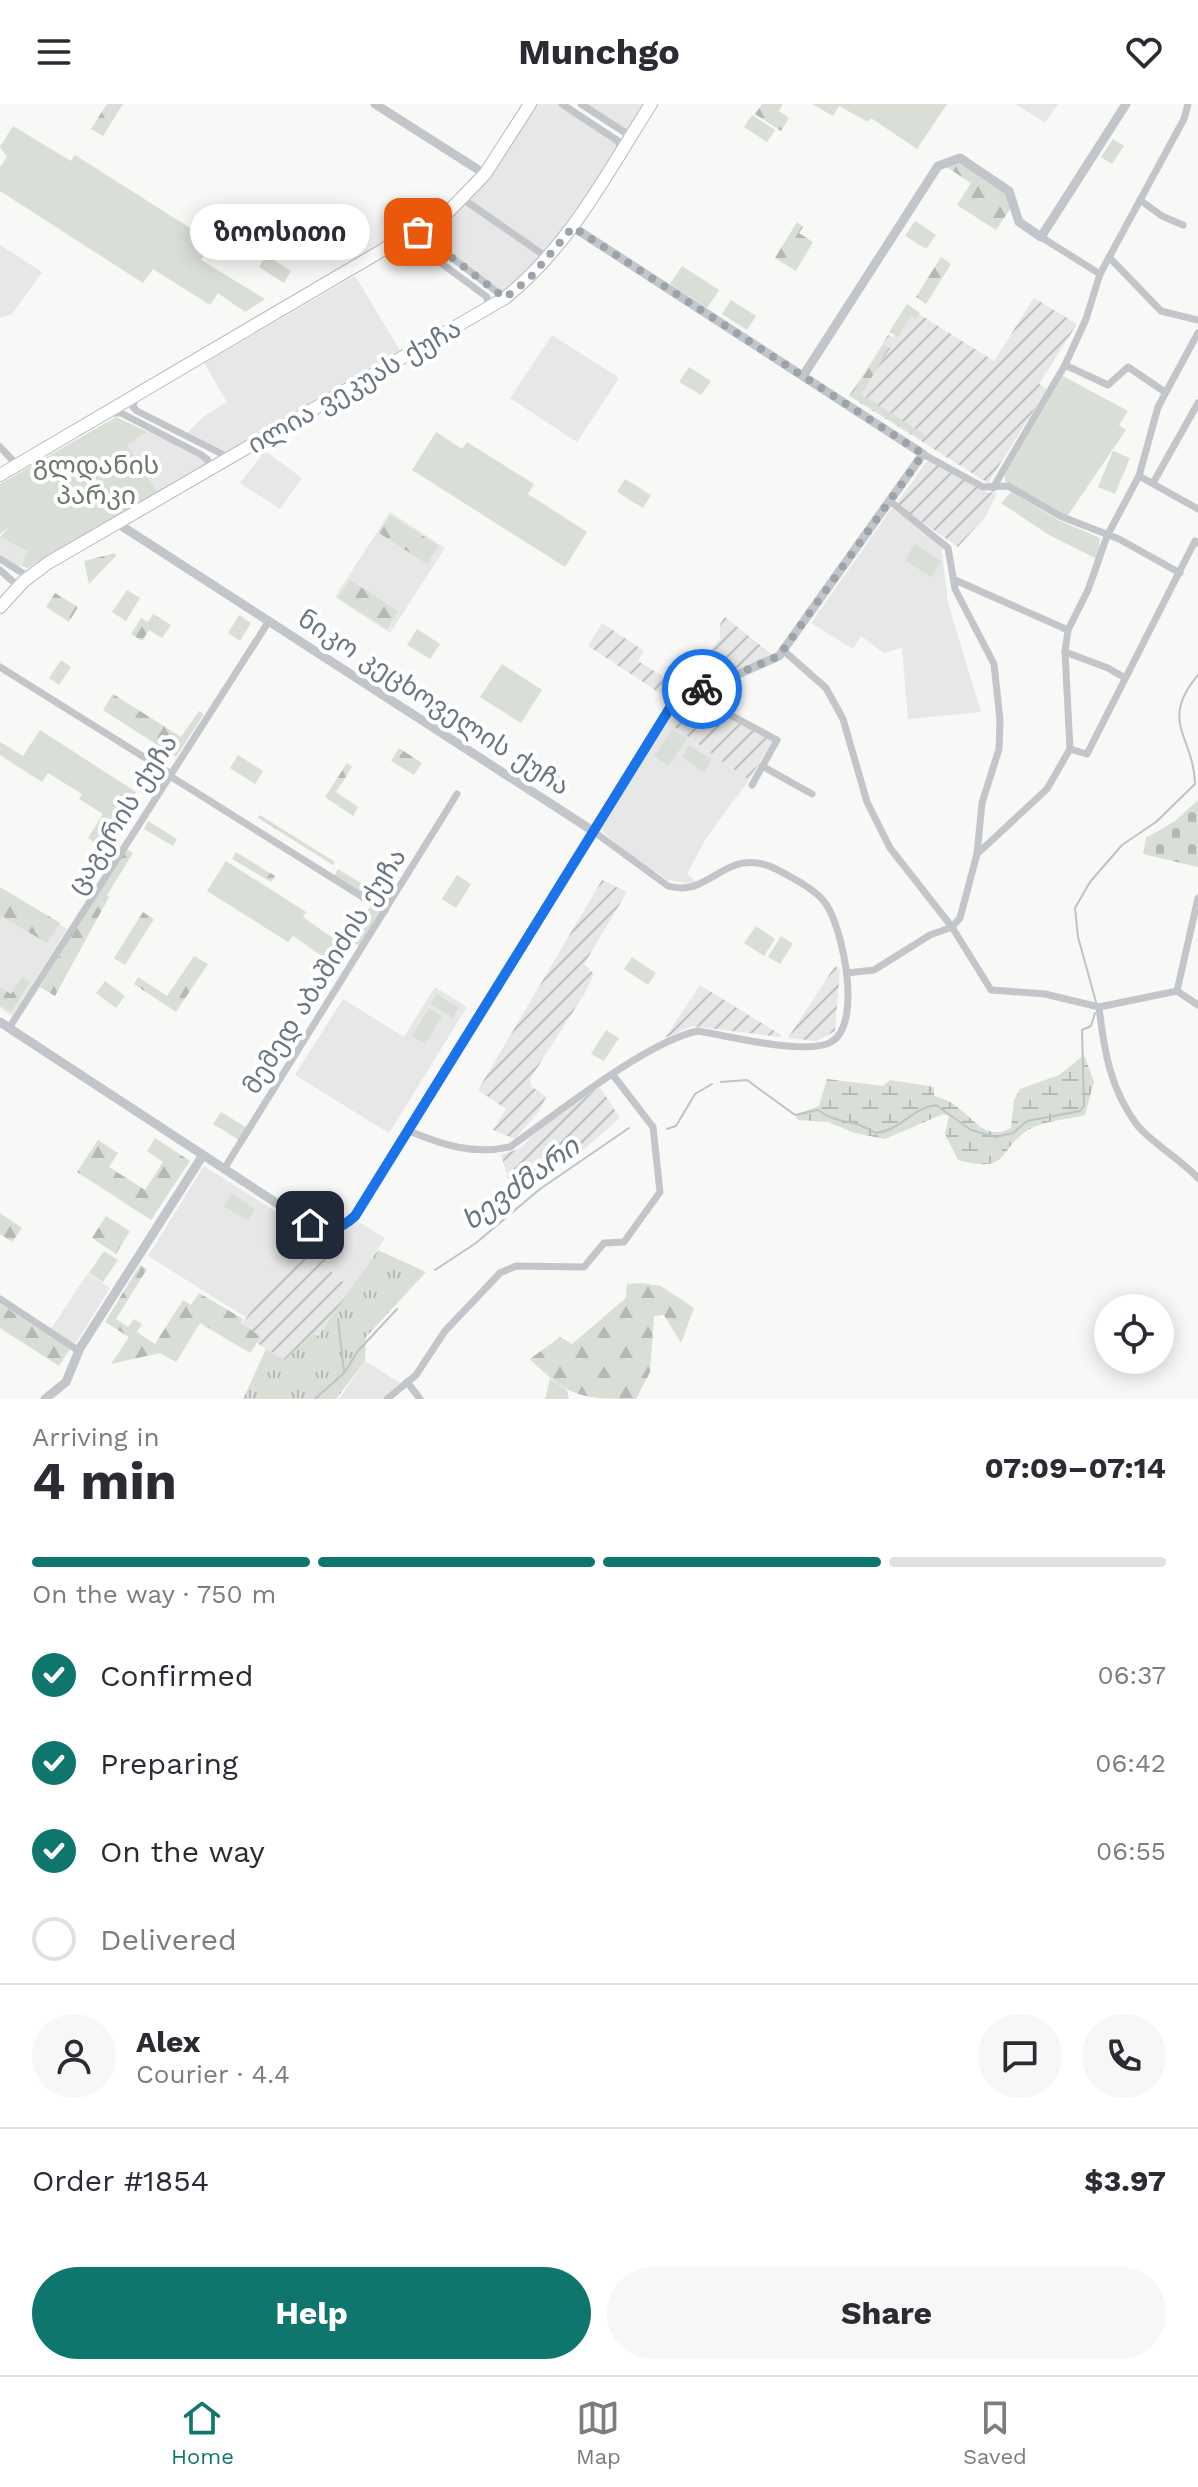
<!DOCTYPE html>
<meta charset="utf-8">
<style>
:root{--surface:#fff;--page:#f7f7f7;--text:#2b2b33;--muted:#7c7c81;--line:#e1e1e2;--accent:#0f766e}
body{margin:0;font-family:"Work Sans","Noto Sans Georgian",sans-serif;background:var(--page);color:var(--text);height:100vh;display:flex;flex-direction:column;font-size:30px;white-space:nowrap}
*{box-sizing:border-box;margin:0}
p{font-size:26px;color:var(--muted)}
.icon{flex:none;width:44px;height:44px;fill:none;stroke:currentColor;stroke-width:2;stroke-linecap:round;stroke-linejoin:round}
.map{position:relative;height:1295px;overflow:hidden}
.panel{display:flex;flex-direction:column;background:var(--surface);flex:1}
.panel>*{flex:none}
.buttons{position:absolute;left:1094px;top:1190px;display:grid;gap:16px}
.buttons a{display:grid;place-items:center;width:80px;height:80px;border-radius:50%;background:var(--surface);box-shadow:0 4px 20px #0003;font-size:40px}
.pin{position:absolute;display:grid;place-items:center;width:68px;height:68px;color:#fff;margin:-34px;border-radius:16px;box-shadow:0 4px 12px #0006}
.courier{position:absolute;display:grid;place-items:center;width:80px;height:80px;margin:-40px;border:6px solid #1a73e8;border-radius:50%;background:#fff;color:#222;box-shadow:0 2px 10px #0007}
.bubble{position:absolute;height:56px;border-radius:28px;background:var(--surface);box-shadow:0 4px 20px #0003;font-size:26px;font-weight:700;line-height:56px;text-align:center}
.summary em{font-style:normal;font-weight:700}
.summary div{display:flex;flex-direction:column-reverse}
.summary{display:flex;align-items:center;justify-content:space-between;height:136px;padding:0 32px}
h1{font-size:52px;font-weight:700;line-height:60px}
.bar{display:grid;grid-template-columns:repeat(4,1fr);gap:12px 8px;align-content:center;height:96px;padding:0 32px}
.bar i{height:10px;border-radius:6px;background:var(--line)}
.bar .current{background:var(--accent)}
.bar p{grid-column:span 4}
.line{display:flex;align-items:center;gap:20px;padding:0 32px;border-top:2px solid var(--line)}
.line div{flex:1}
.round{display:grid;place-items:center;flex:none;width:84px;height:84px;border-radius:42px;background:var(--page)}
ol{padding:0 32px;list-style:none}
li{display:flex;align-items:center;gap:24px;height:88px}
li p{margin-inline-start:auto}
li .icon{padding:8px;border-radius:50%;background:var(--accent);color:#fff;stroke-width:4}
li:last-child{color:var(--muted)}
li i{width:44px;height:44px;border:4px solid var(--line);border-radius:50%}
.cta{display:flex;gap:16px;margin-top:auto;padding:16px 32px}
.cta a{flex:1;height:92px;border-radius:48px;background:var(--accent);color:#fff;font-size:32px;font-weight:700;line-height:92px;text-align:center}
.cta a+a{background:var(--page);color:var(--text)}
header{display:flex;justify-content:space-between;align-items:center;height:104px;padding:0 32px;background:var(--surface);font-size:36px;font-weight:700}
.dock{display:flex;justify-content:space-around;align-items:center;height:112px;border-top:2px solid var(--line);background:var(--surface);font-size:22px;color:var(--muted)}
.dock a{display:grid;justify-items:center;gap:4px}
.dock .current{color:var(--accent)}
.map>svg:first-child{display:block}
.built{fill:#e6e7e6}
.industrial{fill:url(#industrial-furrows)}
.grass{fill:url(#grass-tufts)}
.forest{fill:url(#forest-firs)}
.wetland{fill:url(#wetland-marsh)}
.cemetery{fill:url(#cemetery-stones)}
.park{fill:#d9ded7}
.lines{fill:none;stroke-linecap:round;stroke-linejoin:round}
.stream{stroke:#bbc4c8;stroke-width:2}
.primary-casing{stroke:#b6b9bd;stroke-width:14}
.minor{stroke:#c2c5c9;stroke-width:7}
.tertiary{stroke:#c2c5c9;stroke-width:9}
.primary{stroke:#fff;stroke-width:12}
.done{stroke:#9ca4ab;stroke-width:8;stroke-dasharray:0 14.4}
.route{stroke:#1a73e8;stroke-width:10}
.labels{text-anchor:middle;stroke-width:8;stroke-linejoin:round;paint-order:stroke}
.street-label{font-size:26px;fill:#6a7783;stroke:#fff}
.park-label{font-size:26px;fill:#6b7b69;stroke:#fff}
.water-label{font-size:28px;font-style:italic;fill:#67777f;stroke:#fff}
</style>
<header><svg class="icon" aria-label="menu" viewBox="0 0 24 24"><path d="M4 6h16M4 12h16M4 18h16"/></svg>Munchgo<svg class="icon" aria-label="heart" viewBox="0 0 24 24"><path d="M12 20l-8-8c-3-5 5-10 8-4 3-6 11-1 8 4z"/></svg></header>
<div class="map">
<svg width="1198" height="1295" viewBox="0 0 1198 1295">
<defs>
<pattern id="industrial-furrows" width="10" height="10" patternUnits="userSpaceOnUse" patternTransform="scale(2)"><rect width="10" height="10" fill="#e6e7e6"/><path d="M-1 1l2-2M0 10L10 0M9 11l2-2" fill="none" stroke="#bec0c0"/></pattern>
<pattern id="grass-tufts" width="24" height="20" patternUnits="userSpaceOnUse" patternTransform="scale(2)"><rect width="24" height="20" fill="#d9ded7"/><path d="M3 7l-1-3M5 7V3M7 7l1-3M15 17l-1-3M17 17v-4M19 17l1-3" fill="none" stroke="#b4b9b4"/></pattern>
<pattern id="forest-firs" width="22" height="20" patternUnits="userSpaceOnUse" patternTransform="scale(2)"><rect width="22" height="20" fill="#d9ded7"/><path d="M5 1l3.5 6h-7zM16 11l3.5 6h-7z" fill="#b4b9b4"/></pattern>
<pattern id="wetland-marsh" width="20" height="14" patternUnits="userSpaceOnUse" patternTransform="scale(2)"><rect width="20" height="14" fill="#d9ded7"/><path d="M1 5h8M5 5V1M11 12h8M15 12V8" fill="none" stroke="#b4b9b4"/></pattern>
<pattern id="cemetery-stones" width="16" height="16" patternUnits="userSpaceOnUse" patternTransform="scale(2)"><rect width="16" height="16" fill="#d9ded7"/><path d="M2 7V4a2 2 0 0 1 4 0v3zM10 15v-3a2 2 0 0 1 4 0v3z" fill="#b4b9b4"/></pattern>
</defs>
<rect width="100%" height="100%" fill="#f8f8f6"/>
<g class="built">
<path d="M537,0H558L619,42L555,141L504,189L427,134L426,129L484,80Z"/>
<path d="M584,0H646L629,26H624Z"/>
<path d="M1016,0H1058L1045,19Z"/>
<path d="M0,141L42,168L12,210L0,214Z"/>
<path d="M355,172L401,248L224,352L185,331L203,313L227,298L204,259Z"/>
<path d="M552,231L619,274L577,338L510,294Z"/>
<path d="M151,327L205,357L207,360L159,390L127,341Z"/>
<path d="M265,347L302,374L280,405L240,379Z"/>
<path d="M892,404L941,441L948,499L981,608L908,615L902,544L884,549L861,532L853,545L811,519Z"/>
<path d="M390,408L445,444L390,529L335,493Z"/>
<path d="M0,433L29,447L19,464L0,451Z"/>
<path d="M667,618L749,676L706,734L687,770L696,778L691,780L668,776L626,749L600,725Z"/>
<path d="M0,785L67,825L12,912L0,904Z"/>
<path d="M435,883L467,903L389,1029L295,971L343,895L404,933Z"/>
<path d="M204,1062L308,1128L247,1214L148,1152Z"/>
<path d="M355,1116L385,1134L352,1185L327,1164L341,1142L319,1130L338,1127Z"/>
<path d="M88,1169L110,1184L75,1240L51,1225Z"/>
<path d="M365,1257L400,1279L381,1295H339Z"/>
</g>
<g class="industrial">
<path d="M1034,194L1077,220L1039,280L1047,285L988,379L849,292L888,231L893,233L911,205L994,257Z"/>
<path d="M928,356L987,388L997,389L986,412L958,443L896,400Z"/>
<path d="M725,513L770,549L763,555L692,581L690,574L720,534V520Z"/>
<path d="M602,519L644,547L638,557L678,582L669,595L588,542Z"/>
<path d="M694,594L772,636L749,676L667,618L680,599Z"/>
<path d="M602,776L627,788L584,860L594,870L585,889L530,975L531,982L546,993L539,1007L515,1035L493,1026L506,1005L478,986Z"/>
<path d="M835,862L840,866L835,927L817,937L788,934Z"/>
<path d="M700,881L781,931L780,933L692,922L665,934Z"/>
<path d="M600,983L620,1014L583,1046L510,1080L501,1051L521,1044L541,1022Z"/>
<path d="M310,1125L341,1142L327,1164L352,1185L317,1232L312,1230L285,1256L237,1227Z"/>
</g>
<g class="grass">
<path d="M9,422L52,449L28,464L21,462L28,447L0,433Z"/>
<path d="M378,1146L426,1168L366,1233L365,1257L336,1295H243L266,1245L285,1256L312,1230L318,1232Z"/>
<path d="M550,1275L567,1286L569,1295H545Z"/>
</g>
<g class="forest">
<path d="M107,0H123L103,32L91,25Z"/>
<path d="M762,0H783L779,7L789,14L781,27L755,10Z"/>
<path d="M957,57L1009,90L1010,105L996,126L957,101L971,79L945,62Z"/>
<path d="M797,118L803,123L799,129L813,138L796,167L775,154Z"/>
<path d="M941,153L951,160L926,200L916,193Z"/>
<path d="M907,200L920,209L916,215L911,212L898,233L889,228Z"/>
<path d="M884,240L890,244L861,290L925,331L922,336L851,292Z"/>
<path d="M390,411L439,442L427,460L379,429Z"/>
<path d="M115,449L116,452L89,480L84,457Z"/>
<path d="M350,476L398,507L387,525L338,494Z"/>
<path d="M55,489L78,503L69,518L46,503Z"/>
<path d="M153,510L171,521L162,534L149,526L142,537L131,530L141,514L148,518Z"/>
<path d="M113,590L181,633L199,607L204,610L176,653L103,606Z"/>
<path d="M399,644L422,659L414,671L391,657Z"/>
<path d="M347,659L352,663L336,688L358,703L353,712L325,693Z"/>
<path d="M260,711L335,758L333,761L258,714Z"/>
<path d="M148,717L177,735L173,742L144,725Z"/>
<path d="M126,745L133,749L107,791L109,793L55,892L40,883Z"/>
<path d="M236,748L275,772L271,778L232,755Z"/>
<path d="M338,765L387,795L359,842L350,836L374,796L334,772Z"/>
<path d="M0,783L60,819L47,839L0,811Z"/>
<path d="M143,808L154,815L125,861L114,854Z"/>
<path d="M194,852L208,860L176,908L134,880L138,873L167,892Z"/>
<path d="M22,873L30,878L11,908L0,901V883L11,890Z"/>
<path d="M155,1034L190,1057L151,1116L77,1068L98,1036L118,1049L109,1063L145,1086L163,1058L147,1047Z"/>
<path d="M0,1109L22,1124L12,1138L0,1130Z"/>
<path d="M106,1112L130,1127L116,1150L92,1134Z"/>
<path d="M140,1161L147,1165L116,1215L128,1223L134,1215L142,1220L137,1228L155,1240L183,1196L191,1201L199,1189L243,1215L241,1219L261,1233L250,1249L200,1219L176,1258L160,1249L111,1260L129,1233L105,1218Z"/>
<path d="M642,1179L661,1182L694,1204L681,1239L664,1211L654,1212L650,1268L636,1295C583,1295 569,1294 530,1255L560,1233L572,1240L626,1194L627,1180Z"/>
<path d="M0,1200L70,1245L59,1262L0,1224Z"/>
</g>
<path class="wetland" d="M1084,951L1094,978L1085,1011C1067,1016 1044,1016 1028,1026C996,1047 1011,1070 958,1056L945,1030L949,1012L943,1010L885,1035L855,1029L828,1018L798,1016L795,1011L819,1002L827,975L883,982L890,976L934,983V992C940,994 948,996 953,1000C974,1013 984,1038 1011,1024L1014,996L1020,985L1059,971Z"/>
<path class="cemetery" d="M1198,696V763L1143,750L1146,734L1175,717Z"/>
<g class="park">
<path d="M812,0H947L917,45L871,14L868,18L839,2L833,12Z"/>
<path d="M752,11L775,26L767,38L744,23Z"/>
<path d="M13,22L71,57L75,51L212,138L201,156L265,195L245,208L218,189L210,201L153,165L143,179L0,87V63L7,53L0,43Z"/>
<path d="M1113,35L1124,42L1112,60L1101,53Z"/>
<path d="M915,117L936,131L926,145L905,132Z"/>
<path d="M266,151L291,167L284,179L259,163Z"/>
<path d="M682,162L719,186L707,204L670,180Z"/>
<path d="M731,196L756,212L747,226L722,210Z"/>
<path d="M689,263L711,277L701,291L679,278Z"/>
<path d="M1063,272L1128,307L1119,321L1126,326L1066,414L1005,377V371Z"/>
<path d="M116,313L148,328L127,341L159,390L54,451L9,422L0,430V380Z"/>
<path d="M436,328L462,345L467,338L534,380L528,390L587,428L565,463L412,366Z"/>
<path d="M1113,347L1130,354L1115,390L1098,383Z"/>
<path d="M625,375L651,391L643,404L617,388Z"/>
<path d="M1011,388L1058,416L1100,434L1097,455L1049,431L1001,399Z"/>
<path d="M915,440L941,457L931,473L905,456Z"/>
<path d="M127,486L140,494L126,517L112,508Z"/>
<path d="M239,511L251,519L240,537L228,529Z"/>
<path d="M417,525L440,540L430,555L407,541Z"/>
<path d="M61,556L71,563L59,581L49,574Z"/>
<path d="M502,560L542,586L521,619L480,593Z"/>
<path d="M40,626L136,688L122,709L128,713L107,746L88,734L103,710L79,695L82,690L48,669L42,678L0,651V638L23,652Z"/>
<path d="M672,626L687,635L668,662L654,652Z"/>
<path d="M689,641L712,656L704,668L682,653Z"/>
<path d="M238,651L263,667L255,680L230,664Z"/>
<path d="M529,655L560,672L551,686L521,668Z"/>
<path d="M226,757L306,808L303,813L337,837L325,854L293,832L288,838L207,787Z"/>
<path d="M457,771L471,780L456,804L442,795Z"/>
<path d="M756,822L775,835L764,852L744,839Z"/>
<path d="M781,832L793,840L780,860L768,853Z"/>
<path d="M632,853L656,869L648,881L624,865Z"/>
<path d="M105,877L125,892L116,904L96,889Z"/>
<path d="M437,890L459,904L453,914L430,900Z"/>
<path d="M429,904L442,912L425,940L412,932Z"/>
<path d="M606,926L619,934L604,957L591,950Z"/>
<path d="M221,1008L247,1024L239,1036L213,1020Z"/>
<path d="M232,1090L255,1105L248,1117L224,1102Z"/>
<path d="M104,1147L118,1156L103,1178L89,1169Z"/>
</g>
<g class="lines">
<g class="stream">
<path d="M1195,679C1193,631 1159,618 1198,571"/>
<path d="M1096,898L1078,833L1075,804L1090,778L1122,741L1156,718L1195,680"/>
<path d="M721,978L747,976L795,1011L818,1006C838,1021 853,1014 875,1029C901,1027 911,1004 936,1001L971,1026L995,1033L1013,1029L1027,1017L1080,1007L1084,1002L1082,926L1091,922L1095,909"/>
<path d="M667,1025L676,1022L695,990L712,980"/>
<path d="M435,1166L476,1139L540,1085L629,1024"/>
<path d="M338,1215L344,1267"/>
<path d="M315,1295L345,1268L357,1248L397,1205"/>
</g>
<g class="primary-casing">
<g id="primary">
<path d="M0,371L449,107L485,70L530,0"/>
<path d="M0,503L24,477L48,459L505,194C570,142 607,69 651,0"/>
</g>
</g>
<g class="minor">
<path d="M562,0L618,37L622,47"/>
<path d="M581,0L624,28L634,27"/>
<path d="M463,95L548,154"/>
<path d="M1140,96L1162,112L1183,121"/>
<path d="M418,128L505,194"/>
<path d="M1041,133L1100,170"/>
<path d="M399,140L414,139L487,193L488,204"/>
<path d="M1109,153L1161,207L1198,216"/>
<path d="M1065,261L1108,281L1128,263L1165,288"/>
<path d="M135,293L133,303L137,307L228,353"/>
<path d="M109,309H121L200,350L208,356L209,364"/>
<path d="M0,343L17,361"/>
<path d="M923,350L983,383L1008,382L1060,412L1119,435L1180,469"/>
<path d="M1139,372L1198,405"/>
<path d="M1153,379L1198,299"/>
<path d="M993,384L1065,261L1086,215L1100,170L1184,15L1188,0"/>
<path d="M0,455L29,473"/>
<path d="M0,466L18,482"/>
<path d="M955,476L1068,526"/>
<path d="M784,547L826,584L843,615L867,698L890,744L952,823L991,886L1045,890L1099,903L1177,887L1198,901"/>
<path d="M1065,548L1108,564L1125,574"/>
<path d="M0,563L171,670"/>
<path d="M691,590L777,636L752,681"/>
<path d="M1070,645L1087,650L1195,437L1198,439"/>
<path d="M762,662L812,690"/>
<path d="M170,672L385,807"/>
<path d="M977,750L1047,685L1070,645L1065,548L1068,526L1088,486L1107,432L1139,372L1158,303L1198,229"/>
<path d="M847,869L874,866L930,831L952,823L960,814L977,750L982,699L999,645L1000,616L994,560L955,485L948,444L891,398"/>
<path d="M1177,887L1198,794"/>
<path d="M1099,903C1104,946 1110,985 1137,1021C1152,1039 1180,1055 1198,1074"/>
<path d="M9,924L269,517"/>
<path d="M409,1027C443,1041 473,1051 510,1043C555,1011 647,937 698,927C728,932 807,952 831,938C863,921 843,825 826,800C817,786 791,773 776,765C725,740 711,795 668,782L593,727"/>
<path d="M224,1065L457,690"/>
<path d="M0,1195L79,1247"/>
<path d="M407,1278L420,1295"/>
<path d="M387,1295L416,1271L445,1227L500,1169L516,1162L584,1163L604,1139L624,1138L660,1088L653,1023L613,971"/>
</g>
<g class="tertiary">
<path d="M375,0L485,70"/>
<path d="M803,272L938,62L960,54L1009,87L1019,118L1041,133L1126,0"/>
<path d="M117,419L593,727"/>
<path d="M0,918L310,1121C328,1129 341,1125 355,1112L673,599L779,552L923,350L573,123"/>
<path d="M45,1295L66,1278L80,1244L203,1051"/>
</g>
<use href="#primary" class="primary"/>
</g>
<g class="lines">
<path class="done" d="M418,128L505,194L530,174L573,123L923,350L779,552L702,585"/>
<path class="route" d="M310,1121C328,1129 341,1125 355,1112L673,599L702,585"/>
</g>
<g class="labels">
<g class="street-label">
<text transform="translate(354 282) rotate(-30)" y="9">ილია ვეკუას ქუჩა</text>
<text transform="translate(434 598) rotate(33)" y="9">ნიკო კეცხოველის ქუჩა</text>
<text transform="translate(122 710) rotate(-58)" y="9">ცაგერის ქუჩა</text>
<text transform="translate(324 867) rotate(-58)" y="9">მემედ აბაშიძის ქუჩა</text>
</g>
<g class="park-label">
<text x="96" y="370">გლდანის<tspan x="96" dy="30">პარკი</tspan></text>
</g>
<g class="water-label">
<text transform="translate(520 1079) rotate(-36)" y="10">ხევძმარი</text>
</g>
</g>
</svg>
<div class="buttons">
<a><svg class="icon" aria-label="locate" viewBox="0 0 24 24"><circle cx="12" cy="12" r="6"/><path d="M12 2v4M12 18v4M2 12h4M18 12h4"/></svg></a>
</div>
<div class="pin" style="left:418px;top:128px;background:#ea580c"><svg class="icon" aria-label="bag" viewBox="0 0 24 24"><path d="M5 8h14l-1 12H6zM9 8a3 3 0 0 1 6 0"/></svg></div>
<div class="pin" style="left:310px;top:1121px;background:#1f2937"><svg class="icon" aria-label="home" viewBox="0 0 24 24"><path d="M3 11l9-7 9 7M6 9v11h12V9"/></svg></div>
<div class="courier" style="left:702px;top:585px"><svg class="icon" aria-label="bike" viewBox="0 0 24 24"><circle cx="6" cy="16" r="4"/><circle cx="18" cy="16" r="4"/><path d="M6 16l4-8h5l3 8M10 8l3 8H6M13 5h3"/></svg></div>
<div class="bubble" style="left:190px;top:100px;width:180px">ზოოსითი</div>
</div>
<section class="panel">
<div class="summary"><div><h1>4 min</h1><p>Arriving in</p></div><em>07:09–07:14</em></div>
<div class="bar"><i class="current"></i><i class="current"></i><i class="current"></i><i></i><p>On the way · 750 m</p></div>
<ol>
<li><svg class="icon" aria-label="check" viewBox="0 0 24 24"><path d="M5 12l5 5 9-10"/></svg>Confirmed<p>06:37</p></li>
<li><svg class="icon" aria-label="check" viewBox="0 0 24 24"><path d="M5 12l5 5 9-10"/></svg>Preparing<p>06:42</p></li>
<li><svg class="icon" aria-label="check" viewBox="0 0 24 24"><path d="M5 12l5 5 9-10"/></svg>On the way<p>06:55</p></li>
<li><i></i>Delivered</li>
</ol>
<div class="line" style="height:144px"><a class="round"><svg class="icon" aria-label="person" viewBox="0 0 24 24"><circle cx="12" cy="8" r="4"/><path d="M4 21q1-7 8-7t8 7"/></svg></a><div><b>Alex</b><p>Courier · 4.4</p></div><a class="round"><svg class="icon" aria-label="chat" viewBox="0 0 24 24"><path d="M4 5h16v11H9l-5 4z"/></svg></a><a class="round"><svg class="icon" aria-label="phone" viewBox="0 0 24 24"><path d="M5 4h4l2 5-3 2q2 4 5 5l2-3 5 2v4C11 20 4 13 5 4z"/></svg></a></div>
<div class="line" style="height:104px"><div>Order #1854</div><b>$3.97</b></div>
<div class="cta"><a>Help</a><a>Share</a></div>
</section>
<nav class="dock">
<a class="current"><svg class="icon" aria-label="home" viewBox="0 0 24 24"><path d="M3 11l9-7 9 7M6 9v11h12V9"/></svg>Home</a>
<a><svg class="icon" aria-label="map" viewBox="0 0 24 24"><path d="M3 6l6-2 6 2 6-2v14l-6 2-6-2-6 2zM9 4v14M15 6v14"/></svg>Map</a>
<a><svg class="icon" aria-label="saved" viewBox="0 0 24 24"><path d="M7 4h10v16l-5-4-5 4z"/></svg>Saved</a>
</nav>
